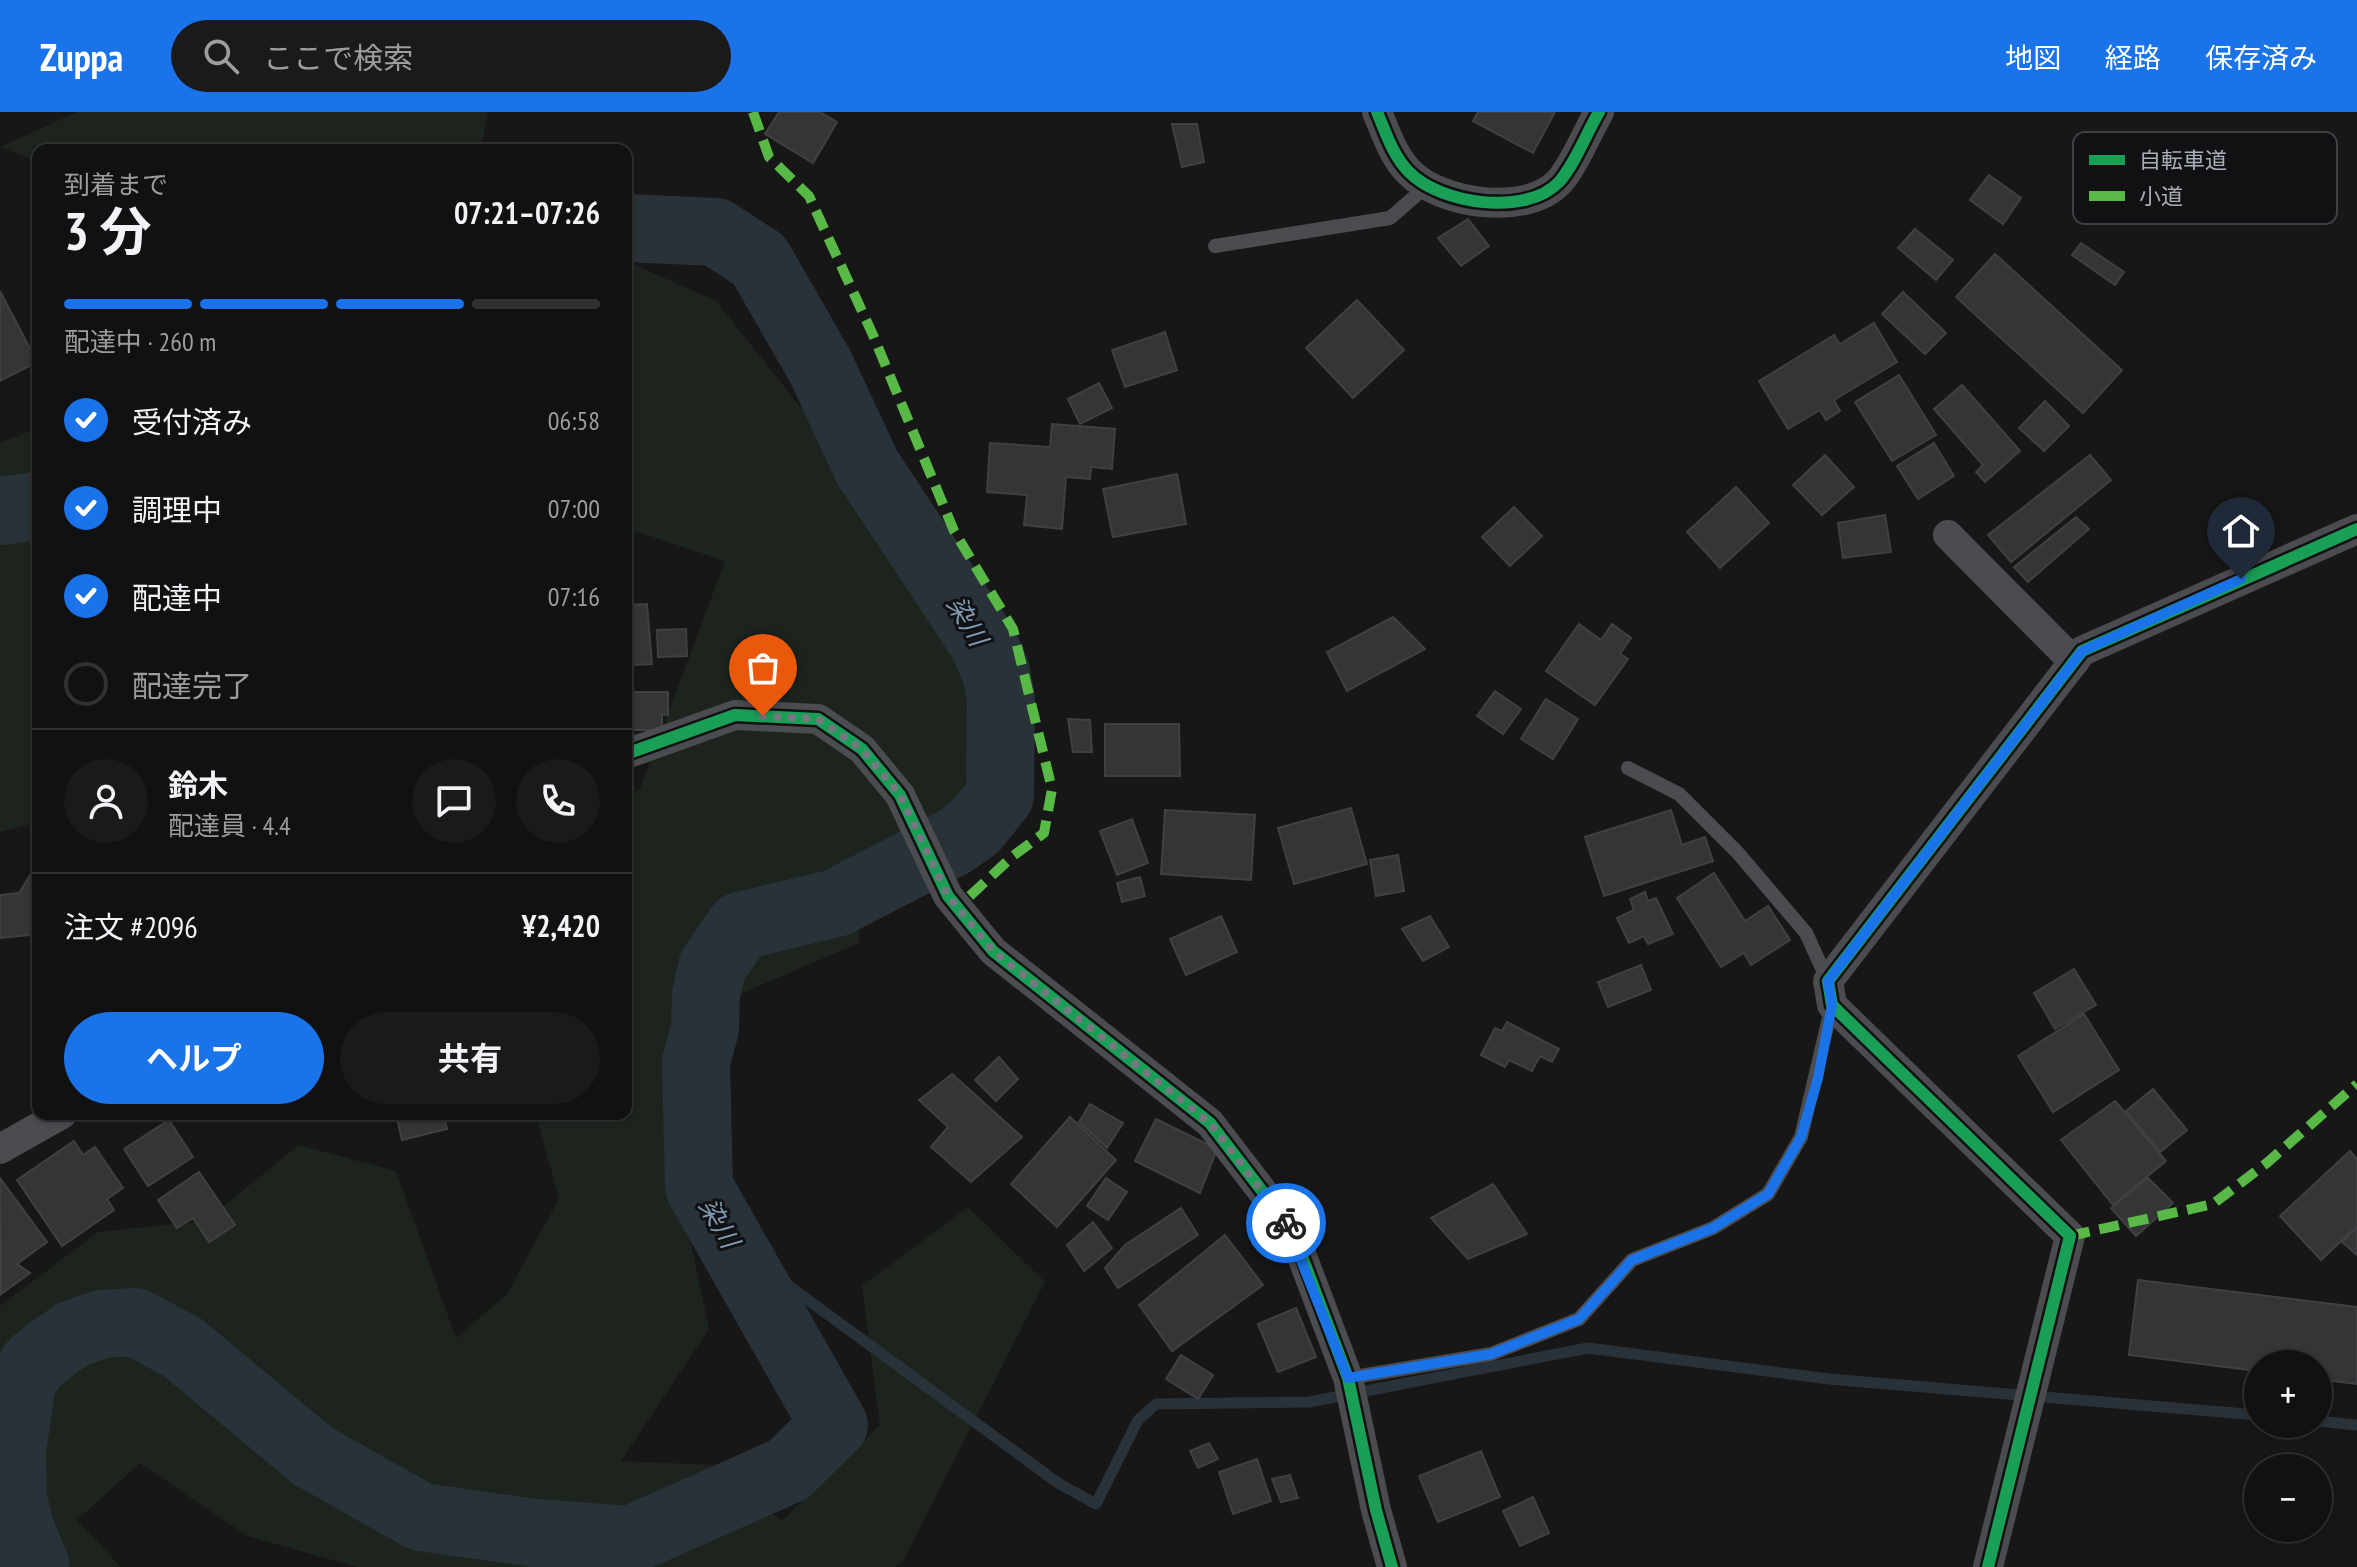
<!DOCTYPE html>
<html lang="ja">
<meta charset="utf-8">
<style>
:root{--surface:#111;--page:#1a1a1a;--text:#f1f3f6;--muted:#9c9d9f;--line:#303131;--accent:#1a73e8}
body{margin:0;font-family:"PT Sans Narrow","Noto Sans JP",sans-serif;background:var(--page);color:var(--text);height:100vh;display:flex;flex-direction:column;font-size:30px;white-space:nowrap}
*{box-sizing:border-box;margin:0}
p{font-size:26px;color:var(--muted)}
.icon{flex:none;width:44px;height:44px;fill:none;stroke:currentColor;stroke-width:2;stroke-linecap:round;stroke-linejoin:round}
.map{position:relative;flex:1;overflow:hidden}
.panel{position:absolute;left:32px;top:32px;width:600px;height:976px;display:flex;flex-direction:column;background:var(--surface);border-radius:16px;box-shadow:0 2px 6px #0004,0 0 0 2px var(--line)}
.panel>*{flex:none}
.fabs{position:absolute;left:2244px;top:1238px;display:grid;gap:16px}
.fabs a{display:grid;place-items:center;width:88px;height:88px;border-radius:50%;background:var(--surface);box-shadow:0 2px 6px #0004,0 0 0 2px var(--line);font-size:40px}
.pin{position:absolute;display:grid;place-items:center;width:68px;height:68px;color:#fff;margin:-82px -34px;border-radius:50% 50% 50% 0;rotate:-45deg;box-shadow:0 0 8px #0007}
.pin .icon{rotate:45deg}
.courier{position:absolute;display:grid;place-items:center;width:80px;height:80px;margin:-40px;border:6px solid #1a73e8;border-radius:50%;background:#fff;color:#222;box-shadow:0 2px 10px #0007}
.summary em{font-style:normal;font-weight:700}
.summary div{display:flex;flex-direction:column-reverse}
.summary{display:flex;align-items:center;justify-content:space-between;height:136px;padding:0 32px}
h1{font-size:52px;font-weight:700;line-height:60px}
.bar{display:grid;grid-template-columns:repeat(4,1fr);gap:12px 8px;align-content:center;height:96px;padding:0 32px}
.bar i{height:10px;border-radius:6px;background:var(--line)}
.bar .active{background:var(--accent)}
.bar p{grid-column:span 4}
.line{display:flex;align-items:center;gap:20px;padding:0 32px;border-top:2px solid var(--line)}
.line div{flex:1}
.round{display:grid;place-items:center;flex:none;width:84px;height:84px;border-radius:42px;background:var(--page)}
ol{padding:0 32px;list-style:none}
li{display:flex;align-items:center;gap:24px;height:88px}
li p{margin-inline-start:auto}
li .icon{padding:8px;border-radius:50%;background:var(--accent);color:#fff;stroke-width:4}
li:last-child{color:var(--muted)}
li i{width:44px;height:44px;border:4px solid var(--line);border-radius:50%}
.action{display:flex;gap:16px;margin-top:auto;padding:16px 32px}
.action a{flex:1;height:92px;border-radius:48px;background:var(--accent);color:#fff;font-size:32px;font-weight:700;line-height:92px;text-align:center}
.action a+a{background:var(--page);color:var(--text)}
header{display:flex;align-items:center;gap:48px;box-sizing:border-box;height:112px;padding:0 40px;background:var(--accent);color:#fff}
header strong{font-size:38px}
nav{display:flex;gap:44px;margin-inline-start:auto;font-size:28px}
.search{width:560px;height:72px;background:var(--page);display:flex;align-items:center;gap:20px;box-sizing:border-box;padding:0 28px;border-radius:44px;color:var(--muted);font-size:30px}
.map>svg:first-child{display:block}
.green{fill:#1d241e}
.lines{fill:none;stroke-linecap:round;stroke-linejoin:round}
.stream{stroke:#2a3239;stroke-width:11}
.river{stroke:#2a3239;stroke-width:68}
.building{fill:#353536;stroke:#3f4043;stroke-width:2}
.service{stroke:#4b4c50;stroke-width:14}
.minor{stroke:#4b4c50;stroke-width:30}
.quiet{stroke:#58b947;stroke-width:10;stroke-dasharray:20 10;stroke-linecap:butt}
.cycleway-casing{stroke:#111113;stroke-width:17}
.cycleway{stroke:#1a9f57;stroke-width:12}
.done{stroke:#757880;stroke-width:8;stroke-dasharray:0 14.4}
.route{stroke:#1a73e8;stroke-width:10}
.labels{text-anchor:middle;stroke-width:6;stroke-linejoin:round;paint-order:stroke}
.water-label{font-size:26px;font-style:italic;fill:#7f9bb3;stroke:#111113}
.key{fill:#111113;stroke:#3e4045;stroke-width:2}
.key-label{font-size:22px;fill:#a8adb8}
</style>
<header>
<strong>Zuppa</strong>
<div class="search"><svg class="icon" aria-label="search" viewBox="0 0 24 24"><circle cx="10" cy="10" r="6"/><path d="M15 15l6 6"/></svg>ここで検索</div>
<nav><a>地図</a><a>経路</a><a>保存済み</a></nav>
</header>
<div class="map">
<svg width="2357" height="1455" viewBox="0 0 2357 1455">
<rect width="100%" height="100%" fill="#171717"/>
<g class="green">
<path d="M77,0H488L481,38H38V50L0,35Z"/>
<path d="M626,149L716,189L825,326L966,559L971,622L963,690L860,778L859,831L733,885L670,1029L709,1217L621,1349L712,1353L782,1409L880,1313L862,1174L968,1095L1045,1170L903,1449L895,1455H357L247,1424L140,1351L77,1408L121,1455H0V1194L98,1120L205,1109L299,1033L396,1059L456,1226L507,1182L559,1087L536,1002H626V686L640,677L725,449L626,416Z"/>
<path d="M38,316V710L0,720V331Z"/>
</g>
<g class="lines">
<g class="stream">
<path d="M766,1190L789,1174L1058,1371L1096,1392L1138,1308L1156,1292L1309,1290L1588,1236L1829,1267L2258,1303"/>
<path d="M2318,1309L2357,1313"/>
</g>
<g class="river">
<path d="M0,399L38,394"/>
<path d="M36,1455L20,1416L13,1386L12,1339L22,1270L34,1251L53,1236L73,1222L102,1212L135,1210L182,1235L313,1344L421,1405L535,1421L630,1428L788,1358L834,1313L699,1075L696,950L705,916L706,883L712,855L740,814L836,791L954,730L975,715L1000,684L1001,587L996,560L984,532L867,355L820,254L759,148L716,120L626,116"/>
</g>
</g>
<g class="building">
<path d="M779,0H820L837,10L813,51L765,22Z"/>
<path d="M1478,0H1555L1533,41L1473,9Z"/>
<path d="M1172,12H1197L1204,50L1182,55Z"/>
<path d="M1989,63L2021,86L2003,112L1970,88Z"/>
<path d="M1468,107L1489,134L1461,154L1438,126Z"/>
<path d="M1915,117L1953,148L1936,168L1898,136Z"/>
<path d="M2081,131L2124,160L2115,173L2072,143Z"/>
<path d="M1995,142L2122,258L2083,301L1956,185Z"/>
<path d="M0,179L37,250L0,269Z"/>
<path d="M1903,180L1946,221L1925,242L1882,202Z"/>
<path d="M1357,188L1404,238L1353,286L1306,236Z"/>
<path d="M1874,211L1897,250L1834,288L1840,299L1826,308L1820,298L1788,317L1759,269L1834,223L1840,232Z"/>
<path d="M1165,220L1177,258L1125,275L1112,238Z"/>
<path d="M1899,263L1936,323L1892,349L1855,290Z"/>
<path d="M1099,271L1112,296L1080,312L1068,287Z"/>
<path d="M1962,273L2020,339L1985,370L1976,360L1983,353L1934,297Z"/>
<path d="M2045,289L2069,314L2044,339L2019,316Z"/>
<path d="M1052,312L1115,317L1112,357L1091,355L1090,367L1066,365L1062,417L1024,413L1027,383L987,380L990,331L1050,335Z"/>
<path d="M1934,331L1954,364L1918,387L1897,354Z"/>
<path d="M1825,343L1854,375L1822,403L1793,373Z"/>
<path d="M2090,343L2111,368L2011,450L1988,423Z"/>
<path d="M1177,362L1186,412L1113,425L1103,377Z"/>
<path d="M1736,375L1769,411L1720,456L1687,420Z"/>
<path d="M1514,395L1542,424L1510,454L1482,425Z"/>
<path d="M1885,403L1891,440L1843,446L1838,411Z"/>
<path d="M2076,405L2089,417L2028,470L2014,455Z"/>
<path d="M647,492L652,552L632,553L633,568L626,571V493Z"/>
<path d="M1393,505L1425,537L1347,579L1327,540Z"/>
<path d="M1579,512L1601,528L1612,512L1631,526L1620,542L1628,547L1595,593L1546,559Z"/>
<path d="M686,517L687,544L658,545L657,518Z"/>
<path d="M1495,579L1521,597L1503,622L1477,604Z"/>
<path d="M632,580H668V603L662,602V618H633Z"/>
<path d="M1546,587L1578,607L1553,647L1521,627Z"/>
<path d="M1068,607L1090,608L1092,640H1073Z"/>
<path d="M1105,612H1179L1180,664H1105Z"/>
<path d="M1351,696L1367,752L1294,772L1278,716Z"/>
<path d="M1165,698L1255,703L1251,768L1161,762Z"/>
<path d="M1671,698L1682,733L1705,725L1713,749L1604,784L1585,725Z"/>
<path d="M1132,707L1148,751L1117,763L1100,719Z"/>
<path d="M1398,743L1404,779L1376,784L1370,748Z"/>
<path d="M38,761V822L0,826V783L19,781L31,762Z"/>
<path d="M1714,761L1745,809L1768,794L1790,828L1751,853L1744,841L1721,855L1677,786Z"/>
<path d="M1140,765L1145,784L1122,790L1117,771Z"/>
<path d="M1645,780L1648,789L1656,786L1673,822L1648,832L1644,824L1629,831L1617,806L1634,798L1630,787Z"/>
<path d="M1221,804L1237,840L1186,863L1170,827Z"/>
<path d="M1430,804L1449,835L1423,849L1402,817Z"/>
<path d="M1641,853L1651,878L1608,895L1598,870Z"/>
<path d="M2074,857L2096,893L2055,917L2034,881Z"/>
<path d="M2084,902L2119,958L2053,1000L2018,944Z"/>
<path d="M1507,910L1559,937L1552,950L1540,944L1532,959L1509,948L1505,955L1481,943L1495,916L1502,919Z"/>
<path d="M999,945L1018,967L996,989L975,968Z"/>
<path d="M952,962L1022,1025L971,1070L931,1035L948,1015L919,988Z"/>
<path d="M2153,977L2187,1018L2160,1040L2126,999Z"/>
<path d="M2115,989L2166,1049L2113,1093L2061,1028Z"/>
<path d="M1090,992L1123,1011L1107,1036L1079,1010Z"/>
<path d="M396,1002H444L447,1017L402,1028Z"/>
<path d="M1070,1005L1116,1048L1057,1115L1011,1072Z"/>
<path d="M1156,1007L1217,1037L1200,1081L1135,1049Z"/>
<path d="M169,1008L193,1045L148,1074L124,1037Z"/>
<path d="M74,1029L83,1043L95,1035L123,1076L107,1087L114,1098L62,1134L17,1068Z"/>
<path d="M2350,1039L2357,1047V1114L2321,1148L2280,1104Z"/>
<path d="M199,1060L235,1113L209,1130L193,1106L177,1116L158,1088Z"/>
<path d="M0,1066L47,1130L17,1152L30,1161L1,1182Z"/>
<path d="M1106,1066L1127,1080L1108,1108L1087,1094Z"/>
<path d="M2148,1066L2173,1091L2136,1124L2111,1096Z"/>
<path d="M1493,1072L1527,1122L1468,1147L1431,1106Z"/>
<path d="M1181,1096L1198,1123L1118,1176L1105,1156L1125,1133Z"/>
<path d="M1093,1110L1112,1136L1084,1159L1067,1133Z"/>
<path d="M2357,1115V1143L2342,1130Z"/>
<path d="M1225,1123L1263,1173L1172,1239L1139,1193Z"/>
<path d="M2138,1168L2357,1195V1272L2318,1267V1252H2258V1259L2129,1243Z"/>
<path d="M1296,1196L1316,1245L1278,1260L1258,1212Z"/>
<path d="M1181,1243L1213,1263L1198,1287L1166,1267Z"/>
<path d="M1209,1331L1218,1347L1198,1356L1190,1339Z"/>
<path d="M1481,1339L1500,1385L1438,1410L1419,1364Z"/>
<path d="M1257,1347L1271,1389L1233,1402L1219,1360Z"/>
<path d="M1290,1363L1298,1386L1281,1390L1272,1367Z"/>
<path d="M1533,1385L1549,1421L1520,1434L1503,1399Z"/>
</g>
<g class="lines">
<g class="service">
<path d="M1215,134L1390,106L1428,73"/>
<path d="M1628,656L1679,682L1738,741L1806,821L1828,869"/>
<path d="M1348,1266L1491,1242L1579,1207L1632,1148L1713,1116L1768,1082L1801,1025L1832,893"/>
</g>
<g class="minor">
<path d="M1377,0C1386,21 1393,44 1409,60C1440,92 1526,105 1559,70C1575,52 1586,22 1599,0"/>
<path d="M1948,423L2074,550"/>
<path d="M626,642L735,603L818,607L862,637L900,683L948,784L993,839L1210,1011L1292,1118L1348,1266L1376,1398L1392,1455"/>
<path d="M0,1037L62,1002"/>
<path d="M1988,1455L2070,1124L1832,893L1828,869L2082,539L2357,417"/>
</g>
<g class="quiet">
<path d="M753,0L769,45L809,84L873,223L954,419L1013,517L1052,677L1044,721L1013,744L958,795"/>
<path d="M2070,1124L2213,1092L2268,1050L2357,972"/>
</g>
<g class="cycleway-casing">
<g id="cycleway">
<path d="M1377,0C1386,21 1393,44 1409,60C1440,92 1526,105 1559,70C1575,52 1586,22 1599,0"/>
<path d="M626,642L735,603L818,607L862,637L900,683L948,784L993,839L1210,1011L1292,1118L1348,1266L1376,1398L1392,1455"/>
<path d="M1988,1455L2070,1124L1832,893L1828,869L2082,539L2357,417"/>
</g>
</g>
<use href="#cycleway" class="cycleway"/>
</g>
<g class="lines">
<path class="done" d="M763,604L818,607L862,637L900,683L948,784L993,839L1210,1011L1286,1111"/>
<path class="route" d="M1286,1111L1348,1266L1491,1242L1579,1207L1632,1148L1713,1116L1768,1082L1801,1025L1818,966L1832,893L1828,869L2082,539L2241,467"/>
</g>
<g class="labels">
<g class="water-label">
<text transform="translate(967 509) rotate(59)" y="9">染川</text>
<text transform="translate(719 1111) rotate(60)" y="9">染川</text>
</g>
</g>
<rect x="2073" y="20" width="264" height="92" rx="12" class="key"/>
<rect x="2089" y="43" width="36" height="10" fill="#1a9f57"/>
<rect x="2089" y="79" width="36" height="10" fill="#58b947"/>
<g class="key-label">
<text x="2139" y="56">自転車道</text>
<text x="2139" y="92">小道</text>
</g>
</svg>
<div class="fabs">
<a>+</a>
<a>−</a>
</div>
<div class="pin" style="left:763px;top:604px;background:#ea580c"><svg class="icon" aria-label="bag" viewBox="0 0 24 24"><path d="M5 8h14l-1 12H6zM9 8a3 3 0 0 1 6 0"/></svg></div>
<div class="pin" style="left:2241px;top:467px;background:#1f2937"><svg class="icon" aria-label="home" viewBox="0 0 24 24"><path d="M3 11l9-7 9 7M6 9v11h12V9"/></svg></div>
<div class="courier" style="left:1286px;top:1111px"><svg class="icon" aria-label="bike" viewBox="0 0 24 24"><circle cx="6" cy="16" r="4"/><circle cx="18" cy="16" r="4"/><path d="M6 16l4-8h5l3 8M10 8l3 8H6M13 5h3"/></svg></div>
<section class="panel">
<div class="summary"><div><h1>3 分</h1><p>到着まで</p></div><em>07:21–07:26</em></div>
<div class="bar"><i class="active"></i><i class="active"></i><i class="active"></i><i></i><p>配達中 · 260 m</p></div>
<ol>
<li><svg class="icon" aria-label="check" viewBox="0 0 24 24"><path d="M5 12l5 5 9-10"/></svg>受付済み<p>06:58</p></li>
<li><svg class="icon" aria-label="check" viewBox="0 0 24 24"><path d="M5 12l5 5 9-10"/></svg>調理中<p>07:00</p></li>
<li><svg class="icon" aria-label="check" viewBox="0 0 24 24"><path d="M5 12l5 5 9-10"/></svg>配達中<p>07:16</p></li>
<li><i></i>配達完了</li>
</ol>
<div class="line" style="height:144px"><a class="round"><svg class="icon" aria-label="person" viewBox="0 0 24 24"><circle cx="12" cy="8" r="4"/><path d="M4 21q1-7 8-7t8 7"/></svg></a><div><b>鈴木</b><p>配達員 · 4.4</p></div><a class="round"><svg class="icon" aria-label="chat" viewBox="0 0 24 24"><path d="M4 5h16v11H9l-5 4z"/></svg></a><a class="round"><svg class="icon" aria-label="phone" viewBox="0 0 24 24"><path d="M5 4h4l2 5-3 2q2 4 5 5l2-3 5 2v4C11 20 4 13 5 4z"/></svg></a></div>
<div class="line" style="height:104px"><div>注文 #2096</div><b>¥2,420</b></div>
<div class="action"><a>ヘルプ</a><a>共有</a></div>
</section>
</div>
